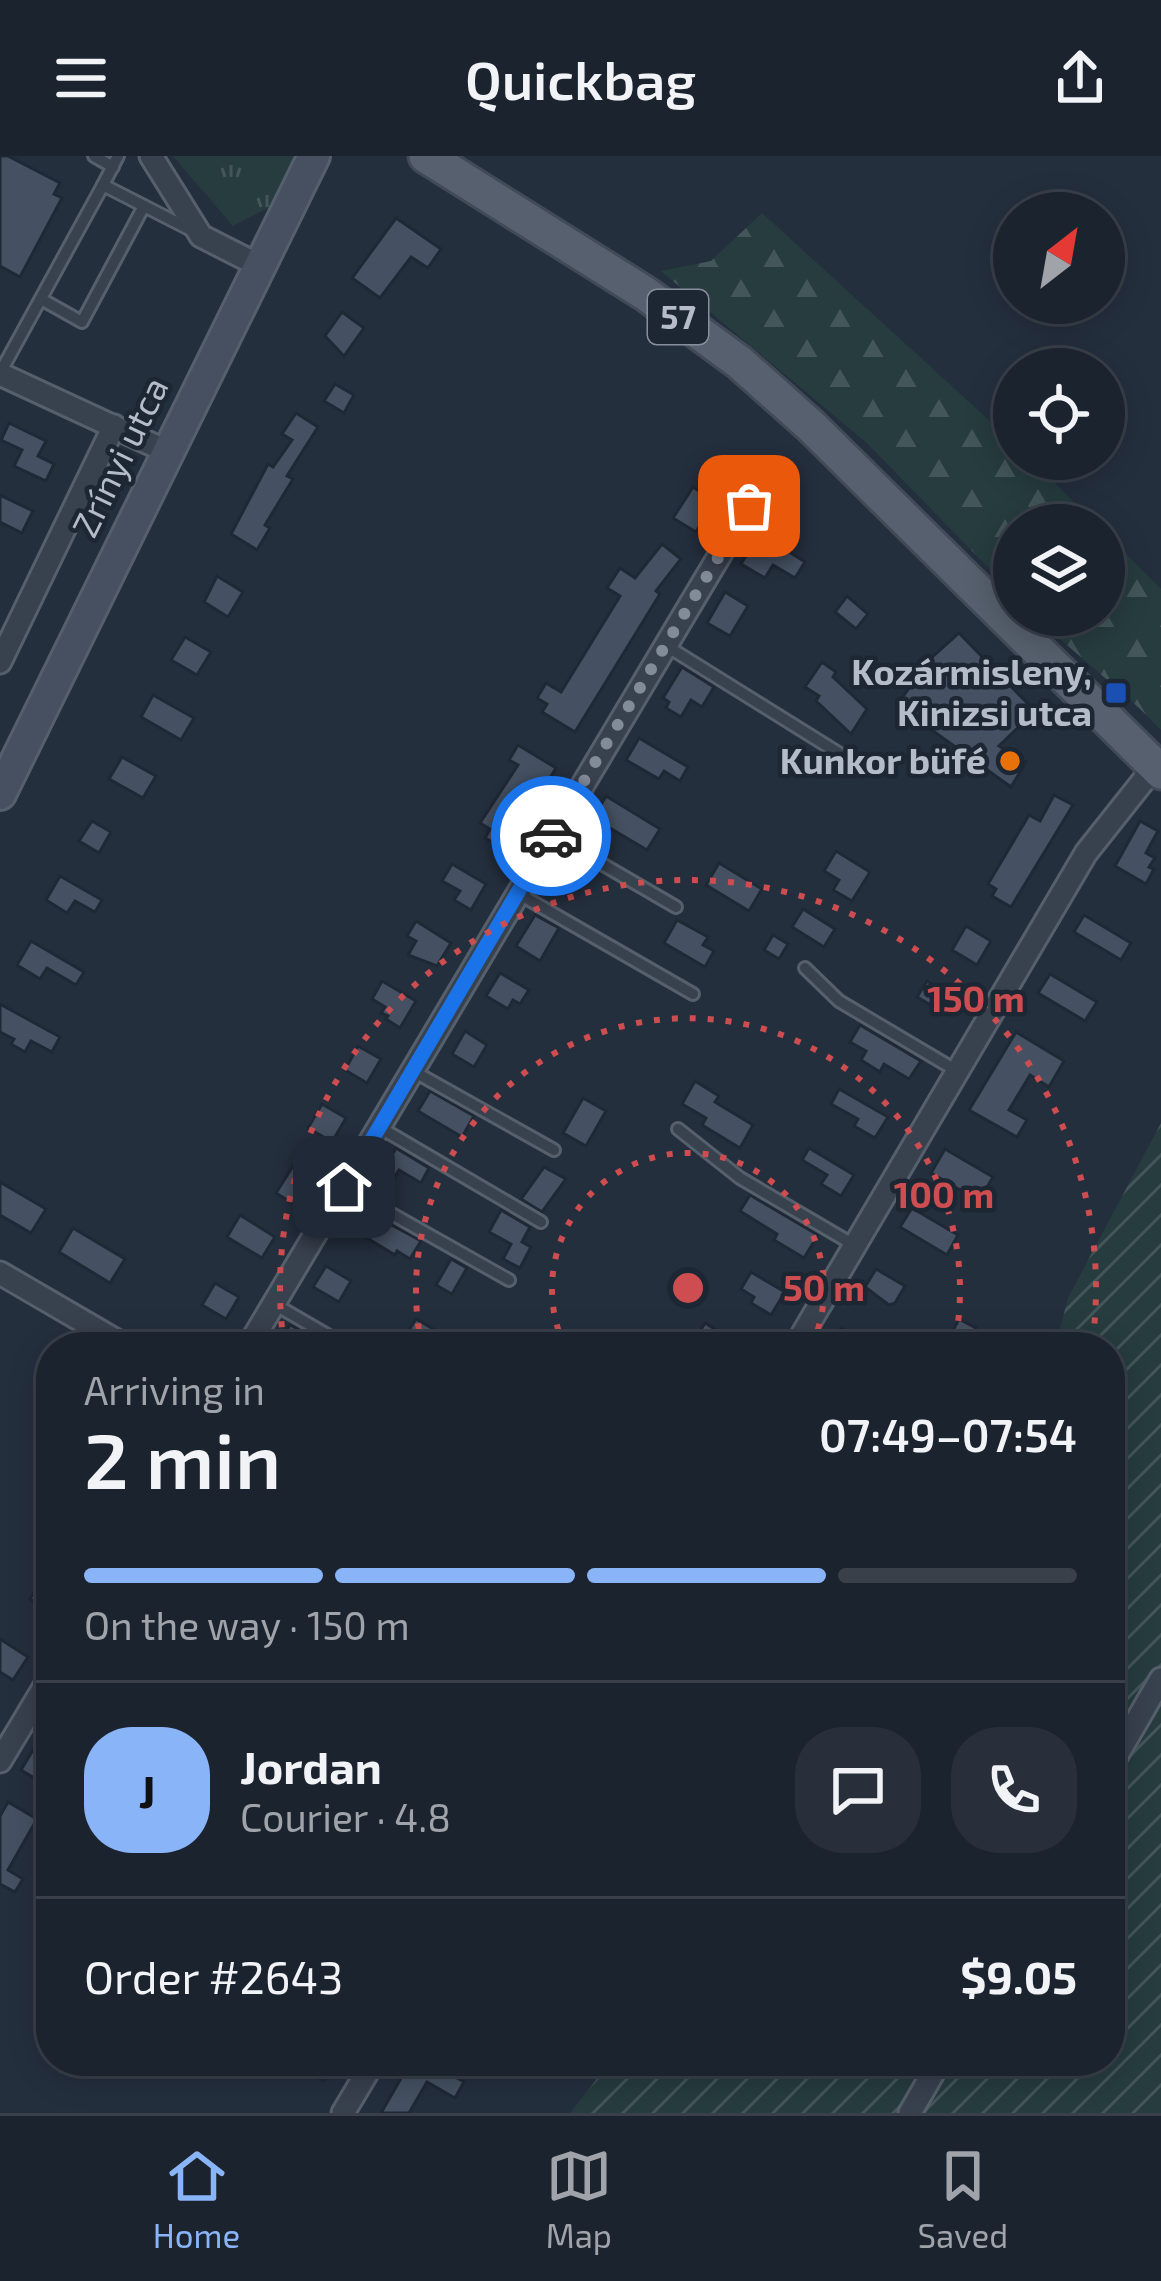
<!DOCTYPE html>
<meta charset="utf-8">
<style>
:root{--surface:#1b232e;--page:#282f3a;--text:#f1f3f6;--muted:#a0a4aa;--line:#39404a;--accent:#8ab4f8}
body{margin:0;font-family:"Exo 2",sans-serif;background:var(--page);color:var(--text);height:100vh;display:flex;flex-direction:column;font-size:45px;white-space:nowrap}
*{box-sizing:border-box;margin:0}
p{font-size:39px;color:var(--muted)}
.icon{flex:none;width:66px;height:66px;fill:none;stroke:currentColor;stroke-width:2;stroke-linecap:round;stroke-linejoin:round}
.map{position:relative;flex:1;overflow:hidden}
.side{position:absolute;left:36px;top:1176px;width:1089px;height:744px;display:flex;flex-direction:column;background:var(--surface);border-radius:48px;box-shadow:0 6px 30px #0003,0 0 0 3px var(--line)}
.side>*{flex:none}
.needle{width:78px;rotate:31deg}
.buttons{position:absolute;left:993px;top:36px;display:grid;gap:24px}
.buttons a{display:grid;place-items:center;width:132px;height:132px;border-radius:50%;background:var(--surface);box-shadow:0 6px 30px #0003,0 0 0 3px var(--line);font-size:60px}
.pin{position:absolute;display:grid;place-items:center;width:102px;height:102px;color:#fff;margin:-51px;border-radius:24px;box-shadow:0 6px 18px #0006}
.courier{position:absolute;display:grid;place-items:center;width:120px;height:120px;margin:-60px;border:9px solid #1a73e8;border-radius:50%;background:#fff;color:#222;box-shadow:0 3px 15px #0007}
.overview em{font-style:normal;font-weight:600}
.overview div{display:flex;flex-direction:column-reverse}
.overview{display:flex;align-items:center;justify-content:space-between;height:204px;padding:0 48px}
h1{font-size:78px;font-weight:600;line-height:90px}
.bar{display:grid;grid-template-columns:repeat(4,1fr);gap:18px 12px;align-content:center;height:144px;padding:0 48px}
.bar i{height:15px;border-radius:9px;background:var(--line)}
.bar .on{background:var(--accent)}
.bar p{grid-column:span 4}
.line{display:flex;align-items:center;gap:30px;padding:0 48px;border-top:3px solid var(--line)}
.line div{flex:1}
.round{display:grid;place-items:center;flex:none;width:126px;height:126px;border-radius:48px;background:var(--page)}
header{display:flex;justify-content:space-between;align-items:center;height:156px;padding:0 48px;background:var(--surface);font-size:54px;font-weight:600}
.tab-bar{display:flex;justify-content:space-around;align-items:center;height:168px;border-top:3px solid var(--line);background:var(--surface);font-size:33px;color:var(--muted)}
.tab-bar a{display:grid;justify-items:center;gap:6px}
.tab-bar .on{color:var(--accent)}
.map>svg:first-child{display:block}
.grass{fill:url(#grass-tufts)}
.forest{fill:url(#forest-firs)}
.garden{fill:url(#garden-furrows)}
.building{fill:#455162;stroke:#1f2835;stroke-width:3}
.lines{fill:none;stroke-linecap:round;stroke-linejoin:round}
.service-casing{stroke:#565f6c;stroke-width:16}
.minor-casing{stroke:#565f6c;stroke-width:27}
.secondary-casing{stroke:#565f6c;stroke-width:36}
.primary-casing{stroke:#414a57;stroke-width:39}
.service{stroke:#38414e;stroke-width:10}
.minor{stroke:#38414e;stroke-width:21}
.secondary{stroke:#465061;stroke-width:30}
.primary{stroke:#56606e;stroke-width:33}
.done{stroke:#828b98;stroke-width:12;stroke-dasharray:0 21.6}
.route{stroke:#1a73e8;stroke-width:15}
.ring{fill:none;stroke:#ce4d50;stroke-width:6;stroke-dasharray:6 12}
.transit-dot{fill:#1a4fb4;stroke:#1d2633;stroke-width:4.5}
.food-dot{fill:#e8710a;stroke:#1d2633;stroke-width:4.5}
.labels{text-anchor:middle;stroke-width:9;stroke-linejoin:round;paint-order:stroke}
.shield{fill:#1d2633;stroke:#878f9c;stroke-width:3}
.shield-label{font-size:33px;font-weight:bold;fill:#b4bcc9}
.street-label{font-size:36px;fill:#b4bcc9;stroke:#1d2633}
.poi-label{font-size:36px;font-weight:bold;fill:#b4bcc9;stroke:#1d2633;text-anchor:end}
.centre{fill:#ce4d50;stroke:#1d2633;stroke-width:6}
.ring-label{font-size:36px;text-anchor:middle;font-weight:bold;fill:#ce4d50;stroke:#1d2633;stroke-width:9;stroke-linejoin:round;paint-order:stroke}
</style>
<header><svg class="icon" aria-label="menu" viewBox="0 0 24 24"><path d="M4 6h16M4 12h16M4 18h16"/></svg>Quickbag<svg class="icon" aria-label="share" viewBox="0 0 24 24"><path d="M12 15V3M7 8l5-5 5 5M5 13v7h14v-7"/></svg></header>
<div class="map">
<svg width="1161" height="1957" viewBox="0 0 1161 1957">
<defs>
<pattern id="grass-tufts" width="24" height="20" patternUnits="userSpaceOnUse" patternTransform="scale(3)"><rect width="24" height="20" fill="#263c3f"/><path d="M3 7l-1-3M5 7V3M7 7l1-3M15 17l-1-3M17 17v-4M19 17l1-3" fill="none" stroke="#435659"/></pattern>
<pattern id="forest-firs" width="22" height="20" patternUnits="userSpaceOnUse" patternTransform="scale(3)"><rect width="22" height="20" fill="#263c3f"/><path d="M5 1l3.5 6h-7zM16 11l3.5 6h-7z" fill="#435659"/></pattern>
<pattern id="garden-furrows" width="10" height="10" patternUnits="userSpaceOnUse" patternTransform="scale(3)"><rect width="10" height="10" fill="#263c3f"/><path d="M-1 1l2-2M0 10L10 0M9 11l2-2" fill="none" stroke="#435659"/></pattern>
</defs>
<rect width="100%" height="100%" fill="#242f3e"/>
<path class="grass" d="M173,0H304L277,47L233,70Z"/>
<g class="forest">
<path d="M762,57L1014,287V303H1030L1097,369H1014V438L867,287L661,115L711,105Z"/>
<path d="M1104,376L1161,433V574C1122,532 1075,500 1035,459H1104Z"/>
</g>
<path class="garden" d="M1161,967V1957H570L611,1905H1110V1191H1055L1068,1142Z"/>
<g class="building">
<path d="M0,0H8L60,27L54,38L62,42L20,121L0,110Z"/>
<path d="M396,62L441,93L428,112L411,101L380,142L352,122Z"/>
<path d="M342,156L364,172L344,200L325,180Z"/>
<path d="M335,228L354,239L344,257L324,245Z"/>
<path d="M296,257L318,271L287,320L293,323L265,369L270,372L257,394L231,378L268,308L273,311L292,284L282,278Z"/>
<path d="M9,267L46,285L38,300L54,308L46,325L14,310L22,294L1,284Z"/>
<path d="M693,331L715,345L696,376L673,362Z"/>
<path d="M0,339L33,355L22,377L0,366Z"/>
<path d="M760,377L805,406L795,422L773,409L765,422L741,408Z"/>
<path d="M662,388L681,403L656,435L660,438L575,576L542,556L547,548L537,542L546,527L561,536L620,440L607,432L620,412L635,422Z"/>
<path d="M217,420L243,436L228,461L204,446Z"/>
<path d="M725,436L748,450L730,480L707,467Z"/>
<path d="M847,440L868,458L856,473L835,456Z"/>
<path d="M959,477L1035,555L999,590L1026,606L1011,631L897,549L929,504Z"/>
<path d="M185,481L211,496L197,519L171,504Z"/>
<path d="M822,506L836,516L833,521L867,553L851,578L816,545L819,540L805,531Z"/>
<path d="M682,511L714,531L702,551L691,544L681,561L666,552L669,546L663,542Z"/>
<path d="M153,539L194,562L181,584L141,561Z"/>
<path d="M639,582L688,611L680,625L664,615L659,623L626,604Z"/>
<path d="M518,589L556,612L506,694L485,682L490,673L480,667L518,609L509,604Z"/>
<path d="M122,601L156,620L143,642L109,623Z"/>
<path d="M1054,639L1073,649L1011,751L992,740L996,733L988,728L1029,659L1040,665Z"/>
<path d="M606,640L660,673L647,694L593,662Z"/>
<path d="M92,665L111,676L99,697L79,685Z"/>
<path d="M1140,665L1158,675L1146,697L1155,702L1149,711L1154,713L1146,728L1115,710Z"/>
<path d="M836,695L870,716L852,745L833,734L839,724L824,715Z"/>
<path d="M570,701L591,713L579,733L558,721Z"/>
<path d="M719,707L762,733L749,755L706,729Z"/>
<path d="M452,708L486,728L471,754L454,744L460,735L442,725Z"/>
<path d="M60,720L102,744L95,756L75,745L67,757L46,744Z"/>
<path d="M803,753L835,773L824,791L792,771Z"/>
<path d="M535,759L559,772L540,805L516,790Z"/>
<path d="M1084,759L1131,787L1121,804L1074,776Z"/>
<path d="M677,764L708,781L703,789L714,795L705,811L664,787Z"/>
<path d="M416,765L451,787L437,810L408,799L416,785L407,780Z"/>
<path d="M966,770L991,785L977,809L952,794Z"/>
<path d="M773,779L788,788L779,803L764,794Z"/>
<path d="M31,785L84,816L76,829L47,812L40,823L17,809Z"/>
<path d="M500,817L529,834L520,848L513,844L508,853L486,840Z"/>
<path d="M1050,818L1097,846L1085,865L1038,837Z"/>
<path d="M382,825L416,845L400,872L386,863L388,860L381,857L385,851L372,843Z"/>
<path d="M927,825L957,843L950,855L942,850L939,854L917,841Z"/>
<path d="M0,848L60,881L52,896L31,885L25,896L11,888L14,883L0,876Z"/>
<path d="M860,869L921,905L909,923L884,908L880,916L861,904L866,895L850,886Z"/>
<path d="M465,875L487,889L474,911L452,898Z"/>
<path d="M1016,876L1064,905L1049,931L1030,919L1009,954L1027,964L1017,981L969,954Z"/>
<path d="M358,890L381,903L367,927L345,914Z"/>
<path d="M695,925L719,940L715,946L753,969L740,992L702,969L706,962L682,948Z"/>
<path d="M839,933L888,961L875,982L854,970L858,963L831,948Z"/>
<path d="M430,935L474,960L462,981L418,955Z"/>
<path d="M583,942L606,955L586,990L563,977Z"/>
<path d="M322,948L346,962L332,986L308,972Z"/>
<path d="M396,992L429,1012L421,1027L399,1014L382,1041L371,1035Z"/>
<path d="M809,992L854,1019L841,1040L821,1028L827,1019L802,1004Z"/>
<path d="M945,993L993,1021L979,1045L931,1017Z"/>
<path d="M293,1010L312,1021L295,1049L276,1037Z"/>
<path d="M544,1011L566,1023L542,1056L521,1043Z"/>
<path d="M0,1026L46,1053L31,1077L0,1059Z"/>
<path d="M750,1039L818,1079L804,1102L774,1084L777,1078L740,1055Z"/>
<path d="M361,1052L421,1085L410,1103L397,1095L395,1099L349,1071Z"/>
<path d="M912,1052L958,1079L947,1099L900,1071Z"/>
<path d="M501,1054L530,1071L522,1086L531,1091L520,1112L503,1103L511,1088L489,1076Z"/>
<path d="M240,1059L275,1081L262,1102L227,1081Z"/>
<path d="M73,1072L125,1103L110,1127L59,1096Z"/>
<path d="M451,1103L467,1112L452,1138L436,1129Z"/>
<path d="M326,1110L351,1125L339,1146L313,1131Z"/>
<path d="M876,1113L905,1130L895,1147L889,1149L865,1131Z"/>
<path d="M751,1116L785,1136L771,1159L751,1147L754,1141L741,1133Z"/>
<path d="M215,1127L239,1141L226,1163L202,1149Z"/>
<path d="M416,1163L465,1191H431L407,1177Z"/>
<path d="M959,1163L976,1172L966,1191H944Z"/>
<path d="M705,1167L744,1191H715L697,1180Z"/>
<path d="M290,1169L296,1172L326,1191H276Z"/>
<path d="M841,1172L874,1191H830Z"/>
<path d="M51,1408V1456L30,1443Z"/>
<path d="M0,1483L28,1501L13,1524L0,1516Z"/>
<path d="M36,1589L51,1599V1620L46,1629L21,1614Z"/>
<path d="M8,1646L37,1663L8,1714L23,1723L15,1736L0,1728V1660Z"/>
<path d="M288,1905H335L324,1925Z"/>
<path d="M411,1905H428L464,1926L455,1942L427,1926L409,1957H381Z"/>
</g>
<g class="lines">
<g class="service-casing">
<g id="service">
<path d="M94,0L113,11"/>
<path d="M103,29L118,0"/>
<path d="M41,143L82,166L144,50"/>
<path d="M0,217L103,29L193,75"/>
<path d="M665,489L840,598"/>
<path d="M552,679L676,751"/>
<path d="M519,738L693,838"/>
<path d="M805,812L839,845L957,915"/>
<path d="M413,915L554,994"/>
<path d="M379,971L541,1066"/>
<path d="M678,973L740,1022L854,1089"/>
<path d="M344,1031L509,1124"/>
<path d="M274,1148L348,1191"/>
</g>
</g>
<g class="minor-casing">
<g id="minor">
<path d="M151,0L201,80L258,109"/>
<path d="M0,218L166,295"/>
<path d="M0,506L114,270"/>
<path d="M0,1117L127,1191"/>
<path d="M248,1191L749,350"/>
<path d="M795,1191L1086,697L1155,610"/>
<path d="M0,1605L51,1520"/>
<path d="M1110,1611L1161,1523"/>
<path d="M343,1957L374,1905"/>
<path d="M910,1957L940,1905"/>
</g>
</g>
<g class="secondary-casing">
<path id="secondary" d="M0,638L314,0"/>
</g>
<g class="primary-casing">
<path id="primary" d="M426,0L646,138L739,206L811,270L1161,616"/>
</g>
<use href="#service" class="service"/>
<use href="#minor" class="minor"/>
<use href="#secondary" class="secondary"/>
<use href="#primary" class="primary"/>
</g>
<g class="lines">
<path class="done" d="M551,680L749,350"/>
<path class="route" d="M344,1031L551,680"/>
</g>
<g class="ring">
<path d="M565 1191A136 136 0 1 1 811 1191"/>
<path d="M422 1191A272 272 0 1 1 954 1191"/>
<path d="M284 1189A408 408 0 1 1 1092 1189"/>
</g>
<rect class="transit-dot" x="1104" y="525" width="24" height="24" rx="6"/>
<circle class="food-dot" cx="1010" cy="605" r="12"/>
<g class="labels">
<rect class="shield" x="648" y="134" width="60" height="54" rx="9"/>
<g class="shield-label">
<text x="678" y="173">57</text>
</g>
<g class="street-label">
<text transform="translate(120 301) rotate(-64)" y="13">Zrínyi utca</text>
</g>
<g class="poi-label">
<text x="1092" y="529">Kozármisleny,<tspan x="1092" dy="41">Kinizsi utca</tspan></text>
<text x="986" y="618">Kunkor büfé</text>
</g>
</g>
<circle cx="688" cy="1132" r="18" class="centre"/>
<g class="ring-label">
<text x="976" y="856">150 m</text>
<text x="944" y="1052">100 m</text>
<text x="824" y="1145">50 m</text>
</g>
</svg>
<div class="buttons">
<a><svg class="needle" viewBox="-14 -14 28 28"><path d="M0-13l5 13h-10z" fill="#e53935"/><path d="M0 13l5-13h-10z" fill="#a0a4aa"/></svg></a>
<a><svg class="icon" aria-label="locate" viewBox="0 0 24 24"><circle cx="12" cy="12" r="6"/><path d="M12 2v4M12 18v4M2 12h4M18 12h4"/></svg></a>
<a><svg class="icon" aria-label="layers" viewBox="0 0 24 24"><path d="M12 4l9 5-9 5-9-5zM3 14l9 5 9-5"/></svg></a>
</div>
<div class="pin" style="left:749px;top:350px;background:#ea580c"><svg class="icon" aria-label="bag" viewBox="0 0 24 24"><path d="M5 8h14l-1 12H6zM9 8a3 3 0 0 1 6 0"/></svg></div>
<div class="pin" style="left:344px;top:1031px;background:#1f2937"><svg class="icon" aria-label="home" viewBox="0 0 24 24"><path d="M3 11l9-7 9 7M6 9v11h12V9"/></svg></div>
<div class="courier" style="left:551px;top:680px"><svg class="icon" aria-label="car" viewBox="0 0 24 24"><path d="M5 17H2v-5l4-1 3-4h7l3 4 3 1v5h-3M9 17h6M6 11h13"/><circle cx="7" cy="17" r="2"/><circle cx="17" cy="17" r="2"/></svg></div>
<section class="side">
<div class="overview"><div><h1>2 min</h1><p>Arriving in</p></div><em>07:49–07:54</em></div>
<div class="bar"><i class="on"></i><i class="on"></i><i class="on"></i><i></i><p>On the way · 150 m</p></div>
<div class="line" style="height:216px"><b class="round" style="background:var(--accent);color:#111">J</b><div><b>Jordan</b><p>Courier · 4.8</p></div><a class="round"><svg class="icon" aria-label="chat" viewBox="0 0 24 24"><path d="M4 5h16v11H9l-5 4z"/></svg></a><a class="round"><svg class="icon" aria-label="phone" viewBox="0 0 24 24"><path d="M5 4h4l2 5-3 2q2 4 5 5l2-3 5 2v4C11 20 4 13 5 4z"/></svg></a></div>
<div class="line" style="height:156px"><div>Order #2643</div><b>$9.05</b></div>
</section>
</div>
<nav class="tab-bar">
<a class="on"><svg class="icon" aria-label="home" viewBox="0 0 24 24"><path d="M3 11l9-7 9 7M6 9v11h12V9"/></svg>Home</a>
<a><svg class="icon" aria-label="map" viewBox="0 0 24 24"><path d="M3 6l6-2 6 2 6-2v14l-6 2-6-2-6 2zM9 4v14M15 6v14"/></svg>Map</a>
<a><svg class="icon" aria-label="saved" viewBox="0 0 24 24"><path d="M7 4h10v16l-5-4-5 4z"/></svg>Saved</a>
</nav>
